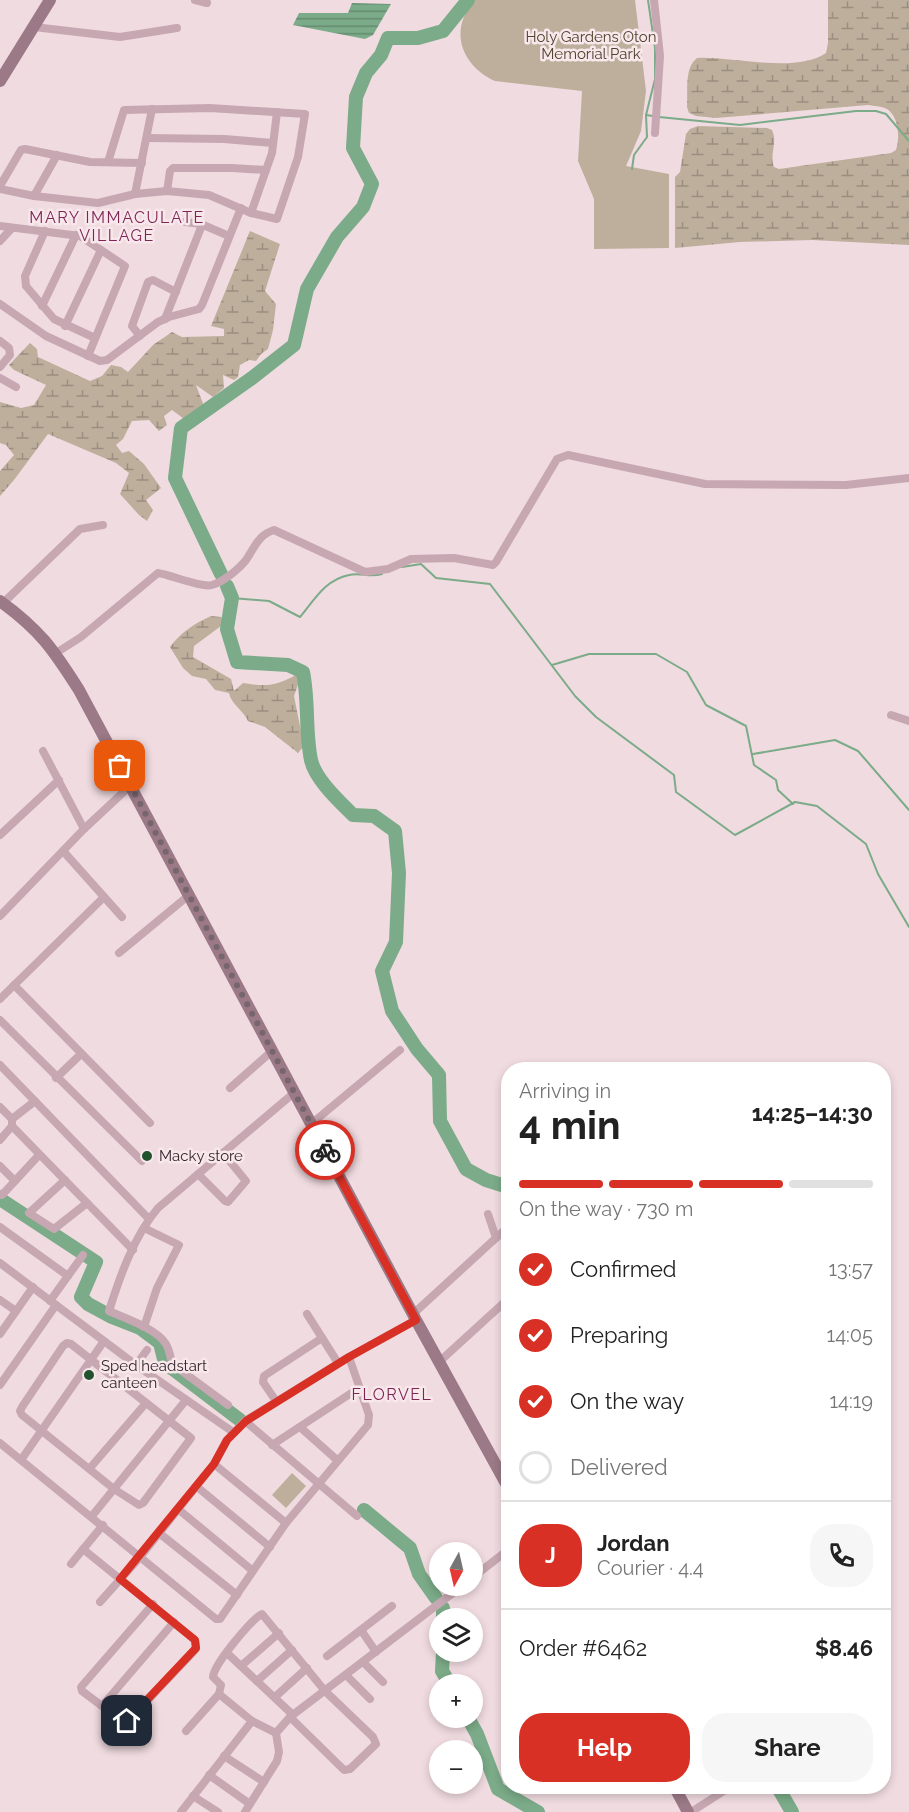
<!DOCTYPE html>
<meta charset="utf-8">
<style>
:root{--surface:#fff;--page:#f6f6f6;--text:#222;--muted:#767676;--line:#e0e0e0;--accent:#d93025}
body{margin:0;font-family:Raleway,sans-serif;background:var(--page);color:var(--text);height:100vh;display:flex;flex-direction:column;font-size:22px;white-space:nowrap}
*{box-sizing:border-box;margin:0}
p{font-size:20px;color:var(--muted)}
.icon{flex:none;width:33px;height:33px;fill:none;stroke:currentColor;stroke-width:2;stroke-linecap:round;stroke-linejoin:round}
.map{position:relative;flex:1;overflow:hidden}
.panel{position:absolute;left:501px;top:1062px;width:390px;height:732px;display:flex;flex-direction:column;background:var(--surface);border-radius:24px;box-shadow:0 3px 9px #0003}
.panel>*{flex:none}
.needle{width:39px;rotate:188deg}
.buttons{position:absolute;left:429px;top:1542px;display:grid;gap:12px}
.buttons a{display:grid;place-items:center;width:54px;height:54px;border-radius:50%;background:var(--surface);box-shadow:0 3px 9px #0003;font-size:30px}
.pin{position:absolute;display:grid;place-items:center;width:51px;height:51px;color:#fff;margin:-26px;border-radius:12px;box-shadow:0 3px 9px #0006}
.courier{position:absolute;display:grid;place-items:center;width:60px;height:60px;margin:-30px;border:4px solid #d93025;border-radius:50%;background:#fff;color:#222;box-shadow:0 2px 8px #0007}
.overview em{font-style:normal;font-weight:700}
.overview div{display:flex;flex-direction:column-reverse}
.overview{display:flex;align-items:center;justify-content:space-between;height:102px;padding:0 18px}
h1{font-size:39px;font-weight:700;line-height:45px}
.bar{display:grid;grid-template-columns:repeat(4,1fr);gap:9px 6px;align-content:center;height:72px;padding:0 18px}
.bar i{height:8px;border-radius:4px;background:var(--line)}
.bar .current{background:var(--accent)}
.bar p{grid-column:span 4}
.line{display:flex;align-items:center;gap:15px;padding:0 18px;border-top:2px solid var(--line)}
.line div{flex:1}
.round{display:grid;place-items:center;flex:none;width:63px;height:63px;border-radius:24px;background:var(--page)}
ol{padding:0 18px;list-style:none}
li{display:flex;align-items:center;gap:18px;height:66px}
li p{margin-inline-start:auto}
li .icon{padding:6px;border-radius:50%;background:var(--accent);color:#fff;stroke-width:4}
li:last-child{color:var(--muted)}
li i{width:33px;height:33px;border:3px solid var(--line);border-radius:50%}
.button{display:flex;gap:12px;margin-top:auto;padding:12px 18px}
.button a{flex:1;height:69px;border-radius:24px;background:var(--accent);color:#fff;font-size:24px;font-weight:700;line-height:69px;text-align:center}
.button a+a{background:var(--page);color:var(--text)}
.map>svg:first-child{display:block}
.wetland{fill:url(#wetland-marsh)}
.green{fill:#beaf9c}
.water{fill:url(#water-rules)}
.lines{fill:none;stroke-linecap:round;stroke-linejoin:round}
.stream{stroke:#7bab88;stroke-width:2}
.river{stroke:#7bab88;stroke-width:14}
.street{stroke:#c7a8b2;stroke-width:8}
.secondary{stroke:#9b7987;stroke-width:12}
.done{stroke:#76666c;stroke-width:6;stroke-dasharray:0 10.8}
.route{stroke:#d93025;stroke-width:8}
.poi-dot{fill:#20532e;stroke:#f8e7eb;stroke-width:2}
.labels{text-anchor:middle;stroke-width:5;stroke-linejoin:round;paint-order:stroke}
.park-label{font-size:15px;fill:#51422d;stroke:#f8e7eb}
.poi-label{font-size:15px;fill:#34272d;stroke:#f8e7eb;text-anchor:start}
.neighbourhood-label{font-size:16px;letter-spacing:1.5px;fill:#7e2556;stroke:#f8e7eb}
</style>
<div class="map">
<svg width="909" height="1812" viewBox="0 0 909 1812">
<defs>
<pattern id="wetland-marsh" width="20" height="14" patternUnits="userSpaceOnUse" patternTransform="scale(1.5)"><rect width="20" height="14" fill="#beaf9c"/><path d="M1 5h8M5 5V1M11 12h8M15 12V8" fill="none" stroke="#9b8e80"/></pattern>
<pattern id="water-rules" width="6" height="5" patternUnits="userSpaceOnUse" patternTransform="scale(1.5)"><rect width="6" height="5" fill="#7bab88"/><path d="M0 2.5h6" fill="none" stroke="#668b70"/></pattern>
</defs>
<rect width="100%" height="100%" fill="#f0dbe0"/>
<g class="wetland">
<path d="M828,0H909V245L812,240L740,242L675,248V177L680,172L686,134L690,129L698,126L767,128L772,130C778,143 769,155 774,167L779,169L891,153L896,150C900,138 899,117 887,109C881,106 874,106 868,105L716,118L696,116L689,113L687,107C688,91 684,68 697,58C733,56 795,74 826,53L828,43Z"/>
<path d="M250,231L280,244L265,291L276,304L273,330L268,349L261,354L256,361L249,360L240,365L238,377L234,380L223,375L224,388L213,397L196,385L207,414L191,424L172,410L164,416L167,425L159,431L149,420L132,421L123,439L116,445L122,453L129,451L144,464L161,488L146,500L153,510L147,521L139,515L120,494L129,473L116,463L48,434L14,480L0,496V471L14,455L6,445L0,443V402L21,408L34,405L46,385L14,370L9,365L30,343L37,349L38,357L90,381L102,376L111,365L121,367L128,372L153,345L172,332L182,337L224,336V329L211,326Z"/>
<path d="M211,616L221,617L225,623L194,646L193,657L231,679L234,691L243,683C267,687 276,686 298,674L300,679L294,696L304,746L298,753L265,727L248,721C243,710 231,704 229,693L215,690L206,679L192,676L183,668L170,647C181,632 194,624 211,616Z"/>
</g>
<g class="green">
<path d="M475,0H635L646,91L641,131L626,166L669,174V248L594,249V199L578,161L582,91L495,81C461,65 448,30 475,0Z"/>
<path d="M292,1473L306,1486L286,1508L272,1495Z"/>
</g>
<path class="water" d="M352,3L391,4L373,35L365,39L293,25L299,13H348Z"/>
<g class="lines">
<g class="stream">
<path d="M646,115L653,116"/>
<path d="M659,117L740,125L856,111H876L886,114L909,141"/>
<path d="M632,169L634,155L647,137L646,115L655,79V48L648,0"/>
<path d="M402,567L421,564L436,578L490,584L575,696L596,717L674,775L676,792L735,835L795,802L817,806L866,844L878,874L909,927"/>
<path d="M232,598L269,601L300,617C315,599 325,580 349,575C361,572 369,578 382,574"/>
<path d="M552,665L589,654H656L687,672L706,705L746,726L754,765L776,780L778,790L793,804"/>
<path d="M753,754L835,740L858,751L909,810"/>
</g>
<g class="river">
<path d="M221,574L175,478L181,428L252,378L294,345L307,289L337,237L363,207L372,184L353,148L356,97L366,73L381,55L388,38H418L443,31L468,0"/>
<path d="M227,586L232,598L227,629L237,662L288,665L303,672C309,701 305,731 311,760C315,779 339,801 353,815L374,816L395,831L399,873L396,942L382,971L392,1011L417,1049L439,1075L440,1121L466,1169L486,1180L508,1187"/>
<path d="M0,1199L96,1262L81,1297L88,1304L112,1317L140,1328L160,1343L165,1363L240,1420"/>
<path d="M364,1510L410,1548L419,1574L436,1598"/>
<path d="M443,1618V1608"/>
<path d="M443,1652L442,1671L450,1684"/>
<path d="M468,1718L477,1734L498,1789L538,1812"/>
<path d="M777,1786L792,1812"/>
</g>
<g class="street">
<path d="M195,0L207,3"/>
<path d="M654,0L660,56L655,133"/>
<path d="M34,27L120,37L177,28"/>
<path d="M147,138L224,139L273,143"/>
<path d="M0,186L21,150L25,149L90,162L142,163"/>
<path d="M0,189L34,196L98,203L135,194L167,191L209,195L251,213L277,219L298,157L305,114L210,108L124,110L108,162"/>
<path d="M167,191L170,171L173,168H232L266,170"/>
<path d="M135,194L152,109"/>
<path d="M34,196L57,155"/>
<path d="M251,213L272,153L277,112"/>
<path d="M185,222L201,224L229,236"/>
<path d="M0,226L80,236L125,266L88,356"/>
<path d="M45,231L25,276L26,286L54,319L95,338"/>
<path d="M0,241L12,228"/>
<path d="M0,304L46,336L100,361L107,360L158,322L169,317L199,309L202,305L241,208"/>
<path d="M42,306L76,235"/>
<path d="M165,319L202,225"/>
<path d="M65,326L101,250"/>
<path d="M140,336L132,326L148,282L153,280L176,292"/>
<path d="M0,341L9,348L10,355L0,367"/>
<path d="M0,378L16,387"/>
<path d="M3,603L80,529L103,525"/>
<path d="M56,653L81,637L158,573C171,575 202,588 212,585C223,582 239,569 246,560C255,547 258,535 274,530L365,572L388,569L411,559L454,558L493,565L496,562L557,459L568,455L705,484L846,485L909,478"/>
<path d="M891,715L909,721"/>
<path d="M43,751L84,829"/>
<path d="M0,835L59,780"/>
<path d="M64,852L122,917"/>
<path d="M0,916L84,829L130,786"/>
<path d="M119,953L188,896"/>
<path d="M14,985L150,1123"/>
<path d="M0,999L104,897"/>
<path d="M0,1020L142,1161"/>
<path d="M0,1065L149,1219"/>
<path d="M56,1078L81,1054"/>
<path d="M230,1088L272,1051"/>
<path d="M0,1107L12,1119V1126L133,1250"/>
<path d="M12,1119L35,1101"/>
<path d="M311,1124L400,1050"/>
<path d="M0,1140L12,1126"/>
<path d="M0,1166L15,1181"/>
<path d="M198,1174L225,1201L228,1202L246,1181L223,1153"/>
<path d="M65,1180L29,1213L54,1229L87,1203"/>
<path d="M0,1194L2,1195L39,1155"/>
<path d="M488,1214L496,1238"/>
<path d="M0,1227L68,1276"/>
<path d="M0,1263L136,1365L233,1432"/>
<path d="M0,1300L16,1311"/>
<path d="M50,1301L83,1255"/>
<path d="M307,1314L338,1363"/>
<path d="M413,1314L508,1227"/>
<path d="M144,1327L157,1288L179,1245L144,1228"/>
<path d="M0,1334L33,1287"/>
<path d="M67,1343L71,1344L191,1438L143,1503L139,1505L114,1489L22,1415L20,1411L22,1407L63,1346Z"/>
<path d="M439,1362L508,1299"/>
<path d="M136,1365L147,1350"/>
<path d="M0,1385L56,1305"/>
<path d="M276,1401L263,1382L264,1376L322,1338"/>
<path d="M228,1405L175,1366C169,1359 171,1352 166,1344C157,1329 125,1318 109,1311C120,1276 134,1236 158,1208L295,1092"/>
<path d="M245,1421L357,1516"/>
<path d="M300,1427L337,1460"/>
<path d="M0,1443L216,1619H220L286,1523L368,1425L369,1415L349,1357"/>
<path d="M272,1445L359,1388"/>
<path d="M21,1460L104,1341"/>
<path d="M214,1464L286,1523"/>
<path d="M90,1468L146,1403"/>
<path d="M196,1486L270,1547"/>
<path d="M178,1509L253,1571"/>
<path d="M92,1516L186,1400"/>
<path d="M159,1533L237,1595"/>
<path d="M83,1549L195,1640L196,1649L130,1719L123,1721L102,1706L174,1622"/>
<path d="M71,1564L103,1525"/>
<path d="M472,1578L508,1550"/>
<path d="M100,1602L141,1556L214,1464L227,1440L245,1421L349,1357L416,1320"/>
<path d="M361,1630L376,1652"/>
<path d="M227,1653L293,1715"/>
<path d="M327,1656L392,1606"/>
<path d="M363,1662L383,1682"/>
<path d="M241,1666L279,1633"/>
<path d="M346,1675L370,1699"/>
<path d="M257,1681L292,1650"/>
<path d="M219,1694L252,1721L276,1733"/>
<path d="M275,1697L307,1668"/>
<path d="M102,1706L82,1691L81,1687L153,1604"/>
<path d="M186,1731L219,1694L221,1685L213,1677C214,1664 251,1620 262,1614L325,1691L373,1737L376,1744L350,1769L344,1770L290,1717"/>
<path d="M224,1756L264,1782"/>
<path d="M209,1775L250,1804"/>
<path d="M193,1796L218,1812"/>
<path d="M181,1812L252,1721"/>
<path d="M245,1812L277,1761L279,1752L276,1733L290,1717L462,1586"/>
<path d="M691,1812L730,1787"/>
</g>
<g class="secondary">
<path d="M0,81L50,0"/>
<path d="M0,601C40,630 53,649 79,690L416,1320L508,1487"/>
<path d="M674,1786L688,1812"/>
</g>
</g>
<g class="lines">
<path class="done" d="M120,766L325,1150"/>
<path class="route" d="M127,1721L196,1648L195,1640L120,1579L214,1464L227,1440L246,1421L349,1357L416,1320L325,1150"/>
</g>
<g class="poi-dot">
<circle cx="147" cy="1156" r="6"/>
<circle cx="89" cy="1375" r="6"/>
</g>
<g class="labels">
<g class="park-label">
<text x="591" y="42">Holy Gardens Oton<tspan x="591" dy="17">Memorial Park</tspan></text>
</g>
<g class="poi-label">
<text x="159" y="1161">Macky store</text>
<text x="101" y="1371">Sped headstart<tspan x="101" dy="17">canteen</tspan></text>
</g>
<g class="neighbourhood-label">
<text x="117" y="223">MARY IMMACULATE<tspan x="117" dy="18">VILLAGE</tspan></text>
<text x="392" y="1400">FLORVEL</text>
</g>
</g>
</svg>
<div class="buttons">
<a><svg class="needle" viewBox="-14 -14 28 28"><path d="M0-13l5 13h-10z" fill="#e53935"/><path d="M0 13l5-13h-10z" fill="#767676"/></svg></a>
<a><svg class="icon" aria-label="layers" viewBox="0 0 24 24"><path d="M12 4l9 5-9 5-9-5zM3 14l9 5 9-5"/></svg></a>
<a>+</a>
<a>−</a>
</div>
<div class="pin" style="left:120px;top:766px;background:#ea580c"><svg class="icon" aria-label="bag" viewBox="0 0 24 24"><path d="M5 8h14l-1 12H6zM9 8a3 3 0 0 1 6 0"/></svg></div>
<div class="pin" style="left:127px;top:1721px;background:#1f2937"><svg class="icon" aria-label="home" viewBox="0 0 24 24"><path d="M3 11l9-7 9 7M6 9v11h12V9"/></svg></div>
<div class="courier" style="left:325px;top:1150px"><svg class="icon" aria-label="bike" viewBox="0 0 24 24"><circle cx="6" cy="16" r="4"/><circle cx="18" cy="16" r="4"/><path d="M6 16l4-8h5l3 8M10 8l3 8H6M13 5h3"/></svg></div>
<section class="panel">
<div class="overview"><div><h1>4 min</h1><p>Arriving in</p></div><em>14:25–14:30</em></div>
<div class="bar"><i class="current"></i><i class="current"></i><i class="current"></i><i></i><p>On the way · 730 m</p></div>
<ol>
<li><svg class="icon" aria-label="check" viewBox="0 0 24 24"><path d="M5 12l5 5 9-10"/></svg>Confirmed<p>13:57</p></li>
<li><svg class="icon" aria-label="check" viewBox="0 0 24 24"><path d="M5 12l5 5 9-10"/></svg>Preparing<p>14:05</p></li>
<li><svg class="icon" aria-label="check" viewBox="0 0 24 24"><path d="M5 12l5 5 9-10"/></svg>On the way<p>14:19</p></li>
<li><i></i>Delivered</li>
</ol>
<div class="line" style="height:108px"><b class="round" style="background:var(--accent);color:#fff">J</b><div><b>Jordan</b><p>Courier · 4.4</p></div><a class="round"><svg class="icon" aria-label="phone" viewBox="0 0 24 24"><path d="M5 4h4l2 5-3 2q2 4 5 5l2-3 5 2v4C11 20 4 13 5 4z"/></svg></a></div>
<div class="line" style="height:78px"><div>Order #6462</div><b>$8.46</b></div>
<div class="button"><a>Help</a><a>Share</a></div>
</section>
</div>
